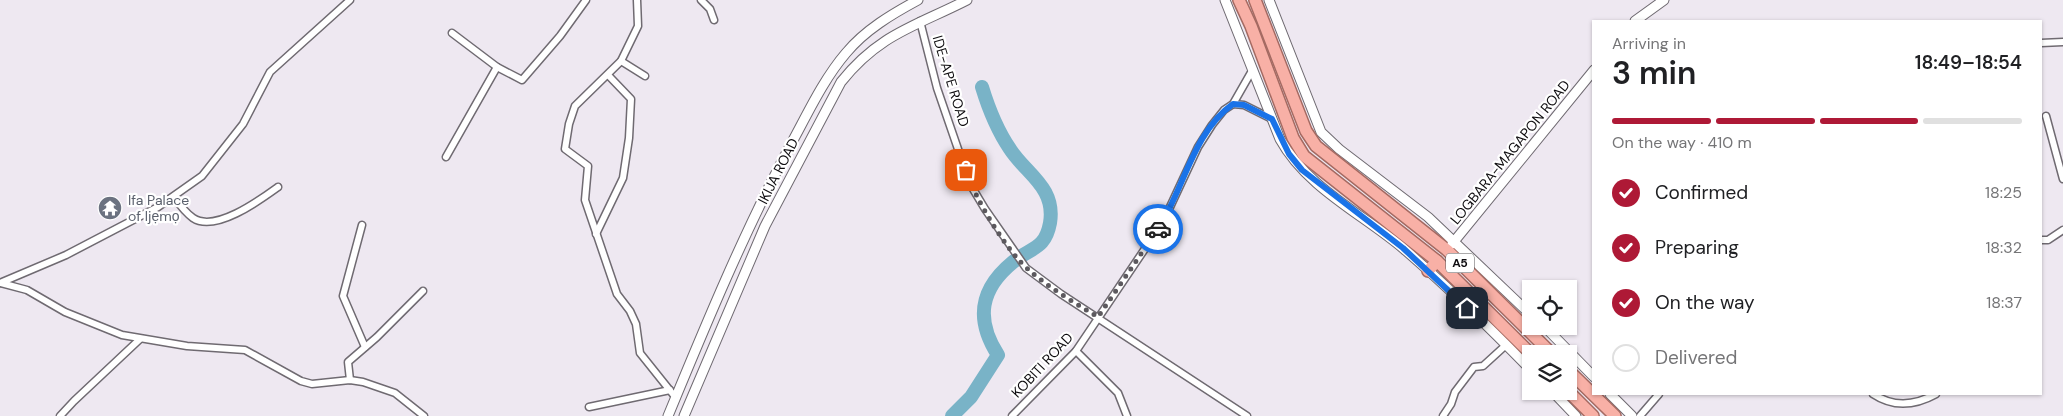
<!DOCTYPE html>
<meta charset="utf-8">
<style>
:root{--surface:#fff;--page:#f2f2f2;--text:#202124;--muted:#757577;--line:#e0e0e0;--accent:#ae1936}
body{margin:0;font-family:"DM Sans",sans-serif;background:var(--page);color:var(--text);height:100vh;display:flex;flex-direction:column;font-size:19px;white-space:nowrap}
*{box-sizing:border-box;margin:0}
p{font-size:16px;color:var(--muted)}
.icon{flex:none;width:28px;height:28px;fill:none;stroke:currentColor;stroke-width:2;stroke-linecap:round;stroke-linejoin:round}
.map{position:relative;flex:1;overflow:hidden}
.drawer{position:absolute;left:1592px;top:20px;width:450px;height:375px;display:flex;flex-direction:column;background:var(--surface);border-radius:0px;box-shadow:0 1px 4px #0004}
.drawer>*{flex:none}
.tools{position:absolute;left:1522px;top:280px;display:grid;gap:10px}
.tools a{display:grid;place-items:center;width:55px;height:55px;border-radius:0px;background:var(--surface);box-shadow:0 1px 4px #0004;font-size:25px}
.pin{position:absolute;display:grid;place-items:center;width:42px;height:42px;color:#fff;margin:-21px;border-radius:10px;box-shadow:0 2px 8px #0006}
.courier{position:absolute;display:grid;place-items:center;width:50px;height:50px;margin:-25px;border:4px solid #1a73e8;border-radius:50%;background:#fff;color:#222;box-shadow:0 1px 6px #0007}
.summary em{font-style:normal;font-weight:600}
.summary div{display:flex;flex-direction:column-reverse}
.summary{display:flex;align-items:center;justify-content:space-between;height:85px;padding:0 20px}
h1{font-size:32px;font-weight:600;line-height:38px}
.bar{display:grid;grid-template-columns:repeat(4,1fr);gap:8px 5px;align-content:center;height:60px;padding:0 20px}
.bar i{height:6px;border-radius:4px;background:var(--line)}
.bar .current{background:var(--accent)}
.bar p{grid-column:span 4}
ol{padding:0 20px;list-style:none}
li{display:flex;align-items:center;gap:15px;height:55px}
li p{margin-inline-start:auto}
li .icon{padding:5px;border-radius:50%;background:var(--accent);color:#fff;stroke-width:4}
li:last-child{color:var(--muted)}
li i{width:28px;height:28px;border:2px solid var(--line);border-radius:50%}
.map>svg:first-child{display:block}
.lines{fill:none;stroke-linecap:round;stroke-linejoin:round}
.river{stroke:#79b3c7;stroke-width:14}
.minor-casing{stroke:#6f6a71;stroke-width:9}
.tertiary-casing{stroke:#6f6a71;stroke-width:11}
.trunk-casing{stroke:#a56a62;stroke-width:14}
.minor{stroke:#fff;stroke-width:6}
.tertiary{stroke:#fff;stroke-width:9}
.trunk{stroke:#f8b0a6;stroke-width:11}
.done{stroke:#5c595e;stroke-width:5;stroke-dasharray:0 9}
.route{stroke:#1a73e8;stroke-width:6}
.labels{text-anchor:middle;stroke-width:4.5;stroke-linejoin:round;paint-order:stroke}
.shield{fill:#fff;stroke:#565557;stroke-width:1}
.shield-label{font-size:12px;font-weight:bold;fill:#0e0c0f}
.street-label{font-size:14px;fill:#0e0c0f;stroke:#fff}
.worship-label{font-size:14px;fill:#5b616d;stroke:#fff;text-anchor:start}
</style>
<div class="map">
<svg width="2063" height="416" viewBox="0 0 2063 416">
<rect width="100%" height="100%" fill="#eee8f1"/>
<g class="lines">
<path class="river" d="M952,416L971,397L998,355C975,319 980,289 1013,262C1031,247 1045,250 1050,223C1056,187 1026,174 1010,149C997,130 989,110 982,87"/>
<g class="minor-casing">
<g id="minor">
<path d="M637,0L638,26L621,61L575,106L569,124L565,149L588,166L585,200L617,294L630,311L636,324L640,353L676,398"/>
<path d="M701,0L710,9L714,20"/>
<path d="M920,21L937,88L970,184L985,209L1026,268L1061,294L1247,416"/>
<path d="M452,33L497,67L522,80L560,36L586,0"/>
<path d="M2041,43L2063,42"/>
<path d="M621,61L645,76"/>
<path d="M1233,104L1244,105L1272,119"/>
<path d="M2046,116L2063,179"/>
<path d="M446,157L497,67"/>
<path d="M174,197C179,204 186,213 193,218C215,233 260,200 278,187"/>
<path d="M362,225L343,296L365,347"/>
<path d="M596,234L623,178L629,138L631,99L608,75"/>
<path d="M2041,240H2048L2063,230"/>
<path d="M0,283L66,255L158,207L202,176L243,124L270,72L350,0"/>
<path d="M1,283L27,290L65,312L122,335L187,346L245,350L301,381L312,384L350,380L363,382L395,393L424,416"/>
<path d="M1076,351L1118,393L1127,416"/>
<path d="M350,380L348,362L377,337L423,291"/>
<path d="M1873,394C1894,408 1916,405 1936,394"/>
<path d="M589,407L670,390"/>
<path d="M60,416L74,401L140,339"/>
<path d="M1012,416L1076,351L1163,222L1198,147L1212,125L1224,110L1233,104L1253,69"/>
<path d="M1443,416L1451,404L1455,392L1474,367L1483,366L1506,345"/>
<path d="M1640,416L1659,394"/>
</g>
</g>
<g class="tertiary-casing">
<g id="tertiary">
<path d="M1225,0L1280,139C1307,188 1363,214 1404,249C1448,287 1491,329 1531,370"/>
<path d="M1269,0L1321,132L1339,149L1428,217L1531,315"/>
<path d="M1635,21L1664,0"/>
<path d="M1452,244L1594,70"/>
<path d="M1544,326L1594,377"/>
<path d="M1552,391L1576,416"/>
<path d="M1610,394L1632,416"/>
<path d="M668,416C706,324 744,232 791,144C808,113 823,80 846,53C865,30 892,14 918,0"/>
<path d="M684,416L765,226L841,82C879,34 916,26 967,0"/>
</g>
</g>
<g class="trunk-casing">
<g id="trunk">
<path d="M1239,0L1251,26L1293,138L1304,156L1437,261L1531,354"/>
<path d="M1255,0L1306,131L1316,146L1447,250L1552,354"/>
<path d="M1428,271L1437,261"/>
<path d="M1569,371L1615,416"/>
<path d="M1568,391L1593,416"/>
</g>
</g>
<use href="#minor" class="minor"/>
<use href="#tertiary" class="tertiary"/>
<use href="#trunk" class="trunk"/>
</g>
<g class="lines">
<path class="done" d="M966,170C975,199 1007,252 1030,271C1051,289 1075,303 1098,317L1158,229"/>
<path class="route" d="M1158,229C1184,189 1193,132 1233,104L1244,105L1272,119L1289,154L1302,170L1403,248L1467,308"/>
</g>
<defs>
<g id="temple-disc" transform="scale(1.25)"><circle r="9.5" fill="#6b7280" stroke="#fff"/><path d="M0-6L5-2H3V0L6.5 2.5H4V6H1.5V3h-3V6H-4V2.5H-6.5L-3 0V-2H-5Z" fill="#fff"/></g>
</defs>
<g fill-rule="evenodd">
<use href="#temple-disc" x="110" y="208"/>
</g>
<g class="labels">
<rect class="shield" x="1446" y="253.5" width="28" height="19" rx="4"/>
<g class="shield-label">
<text x="1460" y="267">A5</text>
</g>
<g class="street-label">
<text transform="translate(951 81) rotate(73)" y="5">IDE-APE ROAD</text>
<text transform="translate(1510 152) rotate(-51)" y="5">LOGBARA-MAGAPON ROAD</text>
<text transform="translate(778 171) rotate(-63)" y="5">IKIJA ROAD</text>
<text transform="translate(1042 365) rotate(-47)" y="5">KOBITI ROAD</text>
</g>
<g class="worship-label">
<text x="128" y="205">Ifa Palace<tspan x="128" dy="16">of Ijẹmọ</tspan></text>
</g>
</g>
</svg>
<div class="tools">
<a><svg class="icon" aria-label="locate" viewBox="0 0 24 24"><circle cx="12" cy="12" r="6"/><path d="M12 2v4M12 18v4M2 12h4M18 12h4"/></svg></a>
<a><svg class="icon" aria-label="layers" viewBox="0 0 24 24"><path d="M12 4l9 5-9 5-9-5zM3 14l9 5 9-5"/></svg></a>
</div>
<div class="pin" style="left:966px;top:170px;background:#ea580c"><svg class="icon" aria-label="bag" viewBox="0 0 24 24"><path d="M5 8h14l-1 12H6zM9 8a3 3 0 0 1 6 0"/></svg></div>
<div class="pin" style="left:1467px;top:308px;background:#1f2937"><svg class="icon" aria-label="home" viewBox="0 0 24 24"><path d="M3 11l9-7 9 7M6 9v11h12V9"/></svg></div>
<div class="courier" style="left:1158px;top:229px"><svg class="icon" aria-label="car" viewBox="0 0 24 24"><path d="M5 17H2v-5l4-1 3-4h7l3 4 3 1v5h-3M9 17h6M6 11h13"/><circle cx="7" cy="17" r="2"/><circle cx="17" cy="17" r="2"/></svg></div>
<section class="drawer">
<div class="summary"><div><h1>3 min</h1><p>Arriving in</p></div><em>18:49–18:54</em></div>
<div class="bar"><i class="current"></i><i class="current"></i><i class="current"></i><i></i><p>On the way · 410 m</p></div>
<ol>
<li><svg class="icon" aria-label="check" viewBox="0 0 24 24"><path d="M5 12l5 5 9-10"/></svg>Confirmed<p>18:25</p></li>
<li><svg class="icon" aria-label="check" viewBox="0 0 24 24"><path d="M5 12l5 5 9-10"/></svg>Preparing<p>18:32</p></li>
<li><svg class="icon" aria-label="check" viewBox="0 0 24 24"><path d="M5 12l5 5 9-10"/></svg>On the way<p>18:37</p></li>
<li><i></i>Delivered</li>
</ol>
</section>
</div>
